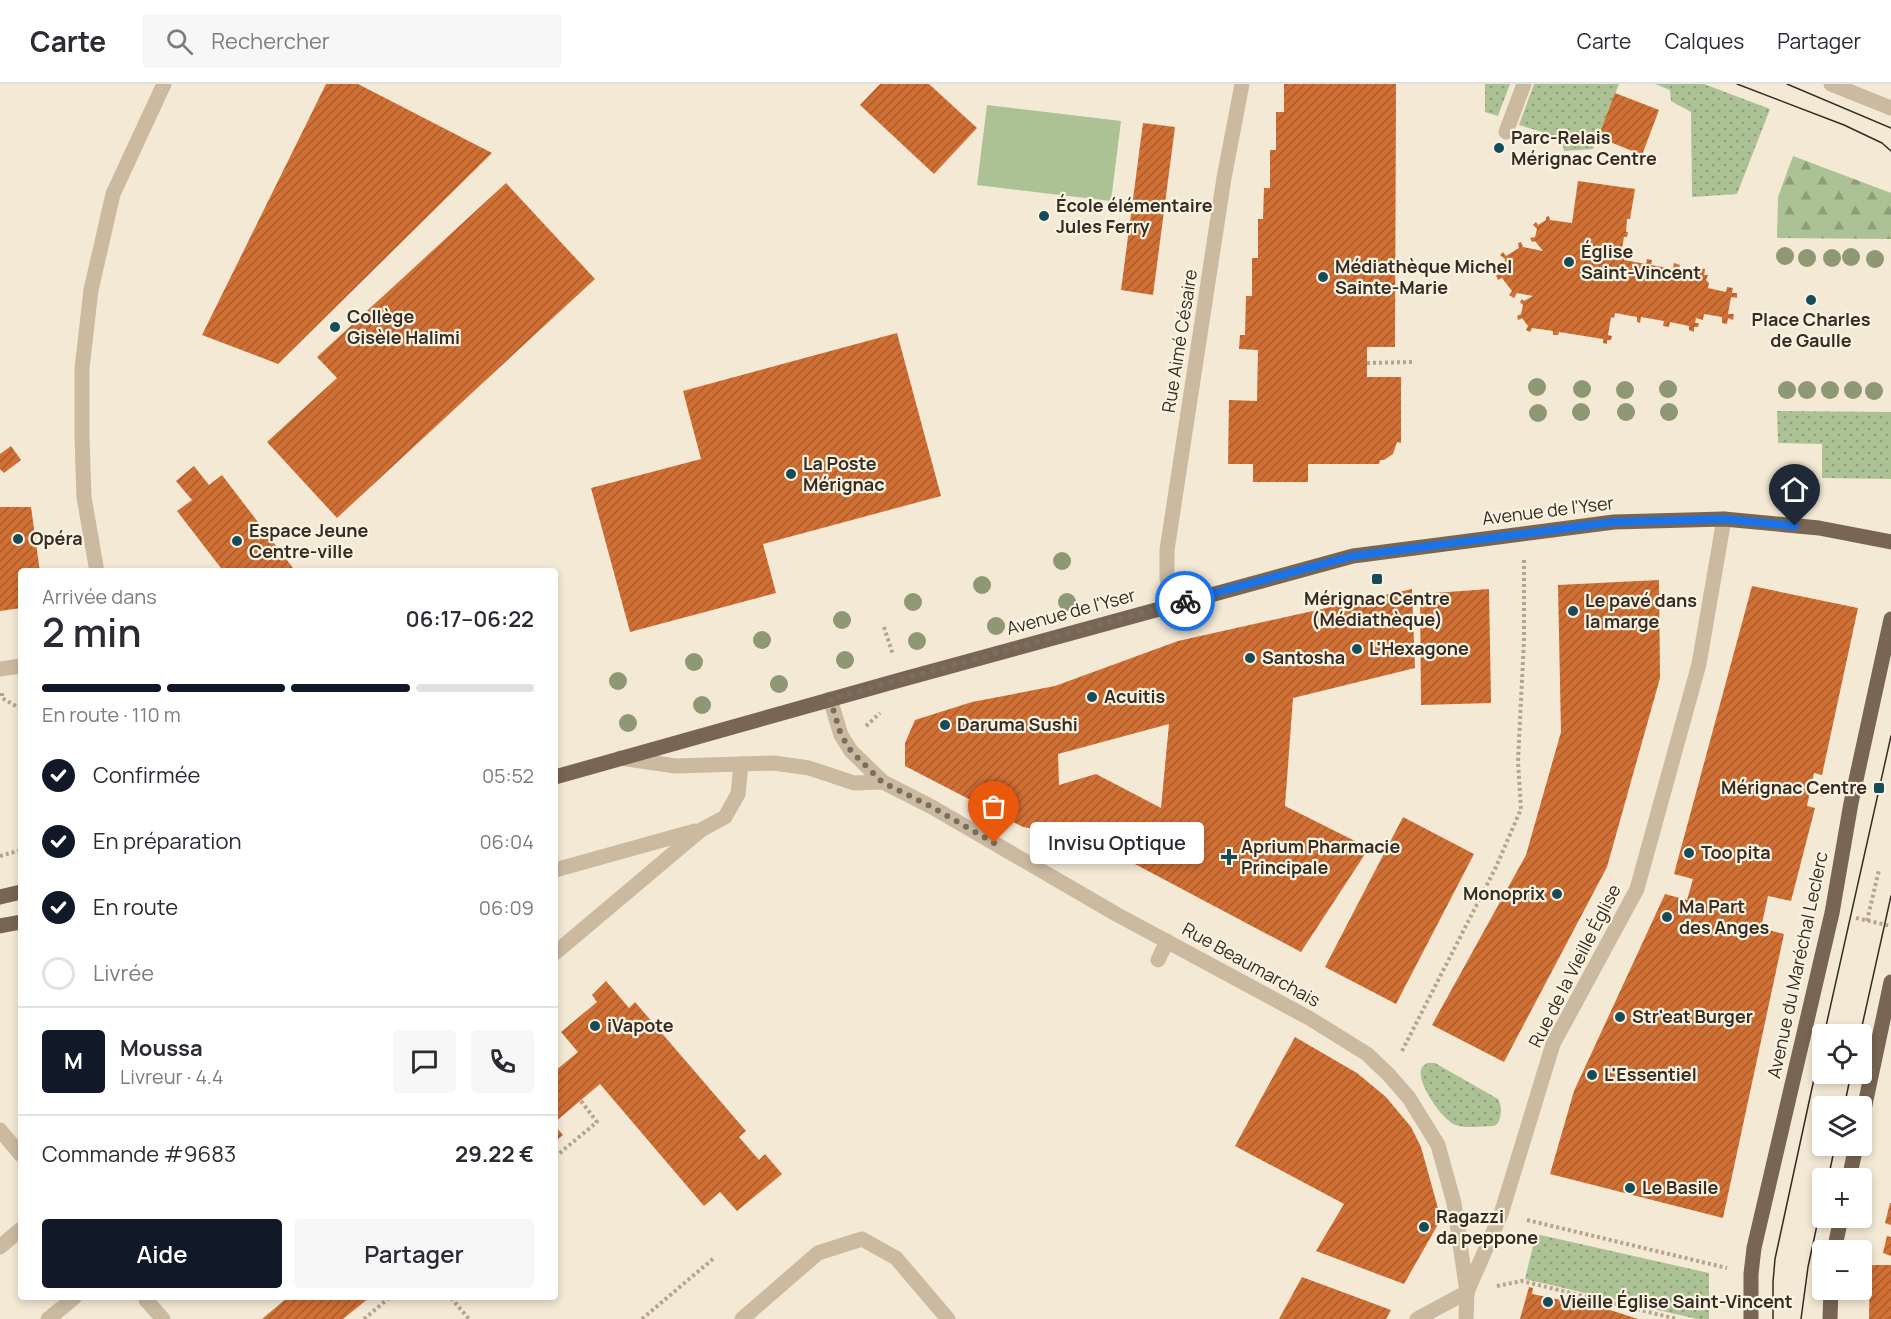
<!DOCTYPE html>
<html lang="fr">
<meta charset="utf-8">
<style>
:root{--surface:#fff;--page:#f7f7f7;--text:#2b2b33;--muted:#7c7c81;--line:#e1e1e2;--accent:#111827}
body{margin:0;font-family:Manrope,sans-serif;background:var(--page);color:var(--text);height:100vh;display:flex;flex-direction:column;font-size:22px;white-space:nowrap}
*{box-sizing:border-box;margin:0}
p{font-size:20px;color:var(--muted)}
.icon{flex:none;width:33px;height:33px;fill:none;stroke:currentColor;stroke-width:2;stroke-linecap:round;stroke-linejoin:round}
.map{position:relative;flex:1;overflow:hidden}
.panel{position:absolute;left:18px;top:484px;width:540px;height:732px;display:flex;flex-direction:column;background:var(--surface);border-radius:6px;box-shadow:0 3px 9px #0003}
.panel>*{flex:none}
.tools{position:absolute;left:1812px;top:940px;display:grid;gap:12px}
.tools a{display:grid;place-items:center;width:60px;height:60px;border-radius:6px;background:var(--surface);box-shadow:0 3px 9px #0003;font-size:30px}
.pin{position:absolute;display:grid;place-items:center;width:51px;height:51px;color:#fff;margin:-62px -26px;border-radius:50% 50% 50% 0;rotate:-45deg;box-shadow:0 0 6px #0007}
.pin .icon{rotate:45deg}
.courier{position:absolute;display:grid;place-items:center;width:60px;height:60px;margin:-30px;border:4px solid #1a73e8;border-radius:50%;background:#fff;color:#222;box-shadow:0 2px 8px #0007}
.bubble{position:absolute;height:42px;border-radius:6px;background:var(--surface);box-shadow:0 3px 9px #0003;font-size:20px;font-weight:600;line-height:42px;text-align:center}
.head em{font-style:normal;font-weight:600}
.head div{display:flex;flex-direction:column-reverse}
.head{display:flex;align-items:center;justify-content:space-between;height:102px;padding:0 24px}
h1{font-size:39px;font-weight:600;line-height:45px}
.bar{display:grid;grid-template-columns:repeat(4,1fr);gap:9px 6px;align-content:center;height:72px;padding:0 24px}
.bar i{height:8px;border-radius:4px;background:var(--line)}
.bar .on{background:var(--accent)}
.bar p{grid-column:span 4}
.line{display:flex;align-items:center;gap:15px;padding:0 24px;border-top:2px solid var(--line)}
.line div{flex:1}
.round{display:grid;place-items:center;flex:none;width:63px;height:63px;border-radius:6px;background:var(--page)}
ol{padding:0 24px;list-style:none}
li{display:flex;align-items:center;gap:18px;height:66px}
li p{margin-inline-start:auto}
li .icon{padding:6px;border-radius:50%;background:var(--accent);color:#fff;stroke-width:4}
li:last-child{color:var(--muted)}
li i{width:33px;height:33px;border:3px solid var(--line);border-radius:50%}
.action{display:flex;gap:12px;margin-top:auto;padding:12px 24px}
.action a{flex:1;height:69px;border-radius:6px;background:var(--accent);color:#fff;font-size:24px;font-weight:600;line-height:69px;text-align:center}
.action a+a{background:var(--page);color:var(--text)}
header{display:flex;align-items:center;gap:36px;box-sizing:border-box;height:84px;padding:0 30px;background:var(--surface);border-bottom:2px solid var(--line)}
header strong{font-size:28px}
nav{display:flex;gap:33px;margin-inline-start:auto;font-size:21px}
.search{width:420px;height:54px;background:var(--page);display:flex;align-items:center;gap:15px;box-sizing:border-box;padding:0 21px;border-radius:6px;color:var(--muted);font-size:22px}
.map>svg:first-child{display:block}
.grass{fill:url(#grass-dots)}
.forest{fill:url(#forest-firs)}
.pitch{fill:#acc294}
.building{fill:url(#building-hatch);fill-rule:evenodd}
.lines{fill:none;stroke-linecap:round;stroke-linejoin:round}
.path{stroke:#b7a48a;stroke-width:4;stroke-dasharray:3 3;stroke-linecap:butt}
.minor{stroke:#cbbaa0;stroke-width:15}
.major{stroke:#786553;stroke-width:15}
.tram{stroke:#352c24;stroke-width:1.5}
.tree{fill:#8f9875}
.done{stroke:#786e62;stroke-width:6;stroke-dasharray:0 10.8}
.route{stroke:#1a73e8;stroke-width:8}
.poi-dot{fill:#164b59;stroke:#faf2e1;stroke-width:2}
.labels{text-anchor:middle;stroke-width:4.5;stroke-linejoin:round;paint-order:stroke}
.poi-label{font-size:18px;font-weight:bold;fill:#352c24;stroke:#faf2e1;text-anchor:start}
.street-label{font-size:18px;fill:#352c24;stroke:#faf2e1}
</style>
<header>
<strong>Carte</strong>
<div class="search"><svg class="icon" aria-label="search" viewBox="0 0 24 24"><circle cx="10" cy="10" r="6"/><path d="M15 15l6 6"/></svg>Rechercher</div>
<nav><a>Carte</a><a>Calques</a><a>Partager</a></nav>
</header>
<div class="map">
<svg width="1891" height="1235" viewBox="0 0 1891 1235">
<defs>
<pattern id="grass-dots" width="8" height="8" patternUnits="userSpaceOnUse" patternTransform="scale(1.5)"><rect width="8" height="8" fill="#acc294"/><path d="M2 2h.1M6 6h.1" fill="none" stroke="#8d9e79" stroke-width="1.8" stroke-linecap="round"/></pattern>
<pattern id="forest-firs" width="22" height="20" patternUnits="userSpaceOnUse" patternTransform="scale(1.5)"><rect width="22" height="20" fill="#acc294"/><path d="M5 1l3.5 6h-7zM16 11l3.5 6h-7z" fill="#8d9e79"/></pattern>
<pattern id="building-hatch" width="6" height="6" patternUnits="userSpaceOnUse" patternTransform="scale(1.5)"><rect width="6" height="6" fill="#d17035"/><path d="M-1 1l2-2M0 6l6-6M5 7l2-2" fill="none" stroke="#aa5c2d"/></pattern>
</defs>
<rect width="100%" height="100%" fill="#f3e9d5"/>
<g class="grass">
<path d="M1485,0H1510L1498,32L1485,28Z"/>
<path d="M1534,0H1619L1593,65L1564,67L1562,54L1519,41Z"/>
<path d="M1655,0H1704L1770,25L1737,110L1692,113L1691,28L1671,17L1670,6Z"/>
<path d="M1777,327L1891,328V395L1822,394V360L1778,359Z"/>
<path d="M1427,979H1435L1498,1015C1502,1023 1502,1030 1498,1039L1494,1042C1482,1042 1467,1045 1456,1041C1443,1037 1422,1005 1421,992C1420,989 1421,986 1422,983Z"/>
<path d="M1536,1150L1709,1189V1235H1697L1525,1195Z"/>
</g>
<path class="forest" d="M1793,72L1891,109V155L1777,154L1778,113Z"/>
<path class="pitch" d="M987,21L1121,37L1111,117L977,101Z"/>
<g class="building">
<path d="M326,0H358L492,69L278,280L202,251Z"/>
<path d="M880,0H929L977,44L934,90L860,21Z"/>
<path d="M1284,0H1396L1395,263H1367V293H1401V359L1397,358L1393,370L1384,376H1380L1379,380H1308V398H1253V380H1228L1229,316L1257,317L1258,266L1239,265L1240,251H1245L1246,212H1252V174H1258V135H1263L1264,104H1270V66H1276V28H1284Z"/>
<path d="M1615,9L1659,26L1642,71L1598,53Z"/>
<path d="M1143,39L1175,43L1153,211L1121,206Z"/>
<path d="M1578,97L1635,105L1630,135H1627L1626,148H1628L1627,153H1624L1621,170L1624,171V176L1646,180L1647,175L1652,176L1651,181L1673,185L1674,179L1680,181L1678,186L1699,190L1700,184L1705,185L1704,191H1708L1706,196L1709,199L1708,204L1726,208L1727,203L1733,204L1732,209H1737V214L1731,213L1728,230H1734L1733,236L1728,234L1727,240L1722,239V233L1704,230L1703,236L1696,234L1695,239H1699L1698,243H1694V248L1689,246V242L1670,238L1669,243L1663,242L1664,237L1641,233L1640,239L1637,238V233L1615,229L1614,234L1611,233L1608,251L1612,252L1611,256H1607V260L1603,259V255L1559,248L1558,251H1553V247L1532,244L1530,248L1526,246L1528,242L1522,234L1518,236L1517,232L1521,230L1523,221L1520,218L1522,215L1524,217L1533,212L1517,209L1514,214L1509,211L1512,207L1502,194L1498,196L1496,191L1502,190L1505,175L1500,171L1503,168L1506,172L1519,164L1518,159L1521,158L1523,163L1543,167L1535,157L1532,158L1530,154L1535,153L1537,145L1533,141L1536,138L1538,141L1546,136V133L1549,132L1550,136L1572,139Z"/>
<path d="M506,99L595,195L337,434L267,358L337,294L317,273Z"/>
<path d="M897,249L941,412L763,460L776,509L630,548L591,404L701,375L683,307Z"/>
<path d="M11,362L21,376L4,389L0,385V370Z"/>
<path d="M194,382L209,401L222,391L296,488H224L177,427L192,416L176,397Z"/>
<path d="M0,423H31L40,488H21V524L0,527Z"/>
<path d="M1659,496L1660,594L1607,783L1504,978L1432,941L1526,771L1561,648L1558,501Z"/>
<path d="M1752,502L1858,524L1822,691L1814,689L1807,722L1815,724L1791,817L1768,812L1761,844L1784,850L1723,1134L1550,1090L1574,1007L1665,810L1687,816L1693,795L1674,790Z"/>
<path d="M1412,505L1415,584L1293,614L1285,722L1369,764L1301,868L1101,762L1061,749L1023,743L905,682V659L915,636L972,618L1055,602L1178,557ZM1169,640L1161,724L1096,690L1059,701L1058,670Z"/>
<path d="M1489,505L1491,619L1421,621L1420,510Z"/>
<path d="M1403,733L1474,770L1396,920L1325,883Z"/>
<path d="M606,897L629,924L635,918L746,1047L739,1053L759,1076L765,1070L782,1090L737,1127L720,1108L704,1122L600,1000L555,1038V987L578,968L561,948L597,918L592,911Z"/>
<path d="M1295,953L1357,989L1386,1013L1411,1043L1421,1063L1441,1135L1404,1200L1316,1167L1344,1120L1235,1062Z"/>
<path d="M555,1042L563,1051L555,1058Z"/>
<path d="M1890,1119H1891V1141L1885,1139Z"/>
<path d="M1887,1152L1891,1153V1172L1883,1169Z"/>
<path d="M1870,1181H1891V1235H1869Z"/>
<path d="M1302,1193L1391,1226L1386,1235H1279Z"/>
<path d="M1529,1203L1533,1204L1532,1210L1610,1226L1638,1235H1520Z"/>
<path d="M287,1214H369L343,1235H262Z"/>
</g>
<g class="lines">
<g class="path">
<path d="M1367,279L1412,278"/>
<path d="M884,543L893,571"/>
<path d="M2,609V614L21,625"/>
<path d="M866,642L880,629"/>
<path d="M1810,706L1826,711"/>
<path d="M0,772L21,766"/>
<path d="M1856,834L1891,842"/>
<path d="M1867,837L1879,786"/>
<path d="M1402,967L1496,783L1521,725L1518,677L1524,556V474"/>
<path d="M555,986L556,987"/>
<path d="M555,1073L597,1038L581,1017"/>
<path d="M1527,1136L1727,1184"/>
<path d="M1497,1202L1522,1197L1677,1235"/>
<path d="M451,1214L469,1235"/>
<path d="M364,1235L389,1214"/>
<path d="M642,1235L714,1174"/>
</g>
<g class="minor">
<path d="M1831,0L1891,24"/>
<path d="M1506,48L1524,0"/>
<path d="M97,488L84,413L82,353V284L91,206L113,110L164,0"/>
<path d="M1174,520L1167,494V466L1224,94L1242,0"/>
<path d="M0,585L21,582"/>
<path d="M830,615L841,651L851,667L883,698L932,723L1116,830L1309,934L1367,970L1389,991L1409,1014L1438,1061L1454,1119L1467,1208L1417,1235"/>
<path d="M620,674L676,682L774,679L809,684L854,699L883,698"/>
<path d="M555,786L695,747"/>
<path d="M555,869L701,746L725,733L738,710L741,680"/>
<path d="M1158,876L1167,857"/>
<path d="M0,1046L21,1071"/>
<path d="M0,1163L21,1145"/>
<path d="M146,1216L163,1235"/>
<path d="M48,1235L74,1214"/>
<path d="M742,1235L818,1169L862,1155L896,1174L948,1235"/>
<path d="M1466,1235L1467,1208L1501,1130L1553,960L1637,805L1699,580L1724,435"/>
</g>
<g class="major">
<path d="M555,693L900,596L1353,472L1614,438L1724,435L1819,444L1891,458"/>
<path d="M0,813L21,808"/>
<path d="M0,842L21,838"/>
<path d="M1862,1035L1891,898"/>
<path d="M1849,1095L1856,1062"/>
<path d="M1834,1167L1841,1134"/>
<path d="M1751,1235V1190L1754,1164L1832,829L1851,719L1891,535"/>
<path d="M1830,1235L1831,1206"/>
</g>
<g class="tram">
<path d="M1737,0L1844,41L1882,59L1891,67"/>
<path d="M1787,0L1891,44"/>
<path d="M1824,951L1891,652"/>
<path d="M1860,951L1891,812"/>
<path d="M1844,1023L1851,990"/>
<path d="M1828,1095L1835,1062"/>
<path d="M1773,1235V1198L1775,1175L1822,958"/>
<path d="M1801,1235L1808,1183L1822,1118"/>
</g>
</g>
<g class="tree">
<circle cx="1785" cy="172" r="9"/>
<circle cx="1851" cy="173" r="9"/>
<circle cx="1807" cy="174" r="9"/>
<circle cx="1832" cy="174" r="9"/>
<circle cx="1875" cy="175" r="9"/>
<circle cx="1537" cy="303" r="9"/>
<circle cx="1582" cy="305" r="9"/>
<circle cx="1668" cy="305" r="9"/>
<circle cx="1625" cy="306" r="9"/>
<circle cx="1787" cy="306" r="9"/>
<circle cx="1807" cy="306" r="9"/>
<circle cx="1830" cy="306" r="9"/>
<circle cx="1853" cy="306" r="9"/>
<circle cx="1874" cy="307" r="9"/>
<circle cx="1581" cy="328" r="9"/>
<circle cx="1626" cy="328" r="9"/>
<circle cx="1669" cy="328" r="9"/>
<circle cx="1538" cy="329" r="9"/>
<circle cx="1062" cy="477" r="9"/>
<circle cx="982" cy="501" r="9"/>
<circle cx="913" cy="518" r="9"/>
<circle cx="1067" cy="518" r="9"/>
<circle cx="842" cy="536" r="9"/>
<circle cx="996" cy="542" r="9"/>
<circle cx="762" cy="556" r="9"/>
<circle cx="917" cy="557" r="9"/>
<circle cx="845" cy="576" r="9"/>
<circle cx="694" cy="578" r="9"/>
<circle cx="618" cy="597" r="9"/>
<circle cx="779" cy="600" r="9"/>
<circle cx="702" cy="621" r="9"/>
<circle cx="628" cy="639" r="9"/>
</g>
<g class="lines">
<path class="done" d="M994,759L932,723L882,698L851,667L841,651L830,615L1185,517"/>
<path class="route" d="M1185,517L1353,472L1614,438L1724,435L1795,442"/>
</g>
<g class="poi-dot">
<circle cx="1499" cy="64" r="6"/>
<circle cx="1044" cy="132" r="6"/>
<circle cx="1569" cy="178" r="6"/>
<circle cx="1323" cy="193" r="6"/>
<circle cx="1811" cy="216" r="6"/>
<circle cx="335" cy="243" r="6"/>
<circle cx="791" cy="390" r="6"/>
<circle cx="18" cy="455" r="6"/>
<circle cx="237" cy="457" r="6"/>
<rect x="1371" y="489" width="12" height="12" rx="3"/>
<circle cx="1573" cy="527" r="6"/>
<circle cx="1357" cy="565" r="6"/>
<circle cx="1250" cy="574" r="6"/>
<circle cx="1092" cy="613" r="6"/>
<circle cx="945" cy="641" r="6"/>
<rect x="1873" y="698" width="12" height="12" rx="3"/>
<circle cx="1689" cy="769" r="6"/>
<path d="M1226 764h6v6h6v6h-6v6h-6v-6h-6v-6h6z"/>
<circle cx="1557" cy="810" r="6"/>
<circle cx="1667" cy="833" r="6"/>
<circle cx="1620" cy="933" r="6"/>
<circle cx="595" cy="942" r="6"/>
<circle cx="1592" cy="991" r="6"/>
<circle cx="1630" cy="1104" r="6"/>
<circle cx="1424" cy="1143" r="6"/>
<circle cx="1548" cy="1218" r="6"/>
</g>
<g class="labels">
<g class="poi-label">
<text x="1511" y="60">Parc-Relais<tspan x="1511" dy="21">Mérignac Centre</tspan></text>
<text x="1056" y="128">École élémentaire<tspan x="1056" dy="21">Jules Ferry</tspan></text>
<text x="1581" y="174">Église<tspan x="1581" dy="21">Saint-Vincent</tspan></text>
<text x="1335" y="189">Médiathèque Michel<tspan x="1335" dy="21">Sainte-Marie</tspan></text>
<text x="347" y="239">Collège<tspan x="347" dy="21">Gisèle Halimi</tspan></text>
<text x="1811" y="242" text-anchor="middle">Place Charles<tspan x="1811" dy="21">de Gaulle</tspan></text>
<text x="803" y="386">La Poste<tspan x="803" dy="21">Mérignac</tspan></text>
<text x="249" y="453">Espace Jeune<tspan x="249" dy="21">Centre-ville</tspan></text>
<text x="30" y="461">Opéra</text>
<text x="1377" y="521" text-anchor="middle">Mérignac Centre<tspan x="1377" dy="21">(Médiathèque)</tspan></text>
<text x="1585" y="523">Le pavé dans<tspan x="1585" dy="21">la marge</tspan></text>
<text x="1369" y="571">L'Hexagone</text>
<text x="1262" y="580">Santosha</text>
<text x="1104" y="619">Acuitis</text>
<text x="957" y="647">Daruma Sushi</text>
<text x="1867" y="710" text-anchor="end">Mérignac Centre</text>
<text x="1241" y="769">Aprium Pharmacie<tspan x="1241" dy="21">Principale</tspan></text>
<text x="1701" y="775">Too pita</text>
<text x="1545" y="816" text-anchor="end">Monoprix</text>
<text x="1679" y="829">Ma Part<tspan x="1679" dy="21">des Anges</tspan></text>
<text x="1632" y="939">Str'eat Burger</text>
<text x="607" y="948">iVapote</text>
<text x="1604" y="997">L'Essentiel</text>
<text x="1642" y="1110">Le Basile</text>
<text x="1436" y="1139">Ragazzi<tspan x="1436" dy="21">da peppone</tspan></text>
<text x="1560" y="1224">Vieille Église Saint-Vincent</text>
</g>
<g class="street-label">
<text transform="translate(1180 257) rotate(-81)" y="6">Rue Aimé Césaire</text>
<text transform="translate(1548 427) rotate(-7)" y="6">Avenue de l'Yser</text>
<text transform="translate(1071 528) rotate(-15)" y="6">Avenue de l'Yser</text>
<text transform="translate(1251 881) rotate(29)" y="6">Rue Beaumarchais</text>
<text transform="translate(1798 881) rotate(-78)" y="6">Avenue du Maréchal Leclerc</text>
<text transform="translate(1575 882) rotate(-63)" y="6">Rue de la Vieille Église</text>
</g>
</g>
</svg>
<div class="tools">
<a><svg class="icon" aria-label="locate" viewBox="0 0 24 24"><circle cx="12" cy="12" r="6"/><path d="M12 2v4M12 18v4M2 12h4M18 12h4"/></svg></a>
<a><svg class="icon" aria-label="layers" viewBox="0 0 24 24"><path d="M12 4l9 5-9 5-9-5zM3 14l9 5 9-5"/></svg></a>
<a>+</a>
<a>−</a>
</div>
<div class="pin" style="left:994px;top:759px;background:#ea580c"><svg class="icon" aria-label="bag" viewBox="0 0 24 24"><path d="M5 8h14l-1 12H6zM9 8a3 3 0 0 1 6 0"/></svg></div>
<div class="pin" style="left:1795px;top:442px;background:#1f2937"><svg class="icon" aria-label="home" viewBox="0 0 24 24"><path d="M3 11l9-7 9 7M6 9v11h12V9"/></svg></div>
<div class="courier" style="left:1185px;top:517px"><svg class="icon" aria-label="bike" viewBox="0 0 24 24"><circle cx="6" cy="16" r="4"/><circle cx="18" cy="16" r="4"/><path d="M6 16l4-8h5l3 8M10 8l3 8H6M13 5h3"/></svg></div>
<div class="bubble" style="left:1030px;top:738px;width:174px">Invisu Optique</div>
<section class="panel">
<div class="head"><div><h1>2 min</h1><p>Arrivée dans</p></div><em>06:17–06:22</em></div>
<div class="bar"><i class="on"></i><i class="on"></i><i class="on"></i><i></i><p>En route · 110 m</p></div>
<ol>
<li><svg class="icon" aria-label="check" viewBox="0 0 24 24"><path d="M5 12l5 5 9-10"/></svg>Confirmée<p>05:52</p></li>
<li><svg class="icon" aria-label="check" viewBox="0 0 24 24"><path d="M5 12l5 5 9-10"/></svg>En préparation<p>06:04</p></li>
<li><svg class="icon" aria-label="check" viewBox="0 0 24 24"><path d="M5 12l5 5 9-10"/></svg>En route<p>06:09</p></li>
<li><i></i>Livrée</li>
</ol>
<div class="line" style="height:108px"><b class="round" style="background:var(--accent);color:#fff">M</b><div><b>Moussa</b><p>Livreur · 4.4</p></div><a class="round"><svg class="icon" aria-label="chat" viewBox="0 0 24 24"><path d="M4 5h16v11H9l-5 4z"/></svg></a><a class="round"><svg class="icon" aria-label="phone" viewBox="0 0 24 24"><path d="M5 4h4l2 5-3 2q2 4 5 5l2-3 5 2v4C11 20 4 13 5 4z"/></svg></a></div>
<div class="line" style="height:78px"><div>Commande #9683</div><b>29.22 €</b></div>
<div class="action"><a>Aide</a><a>Partager</a></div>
</section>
</div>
